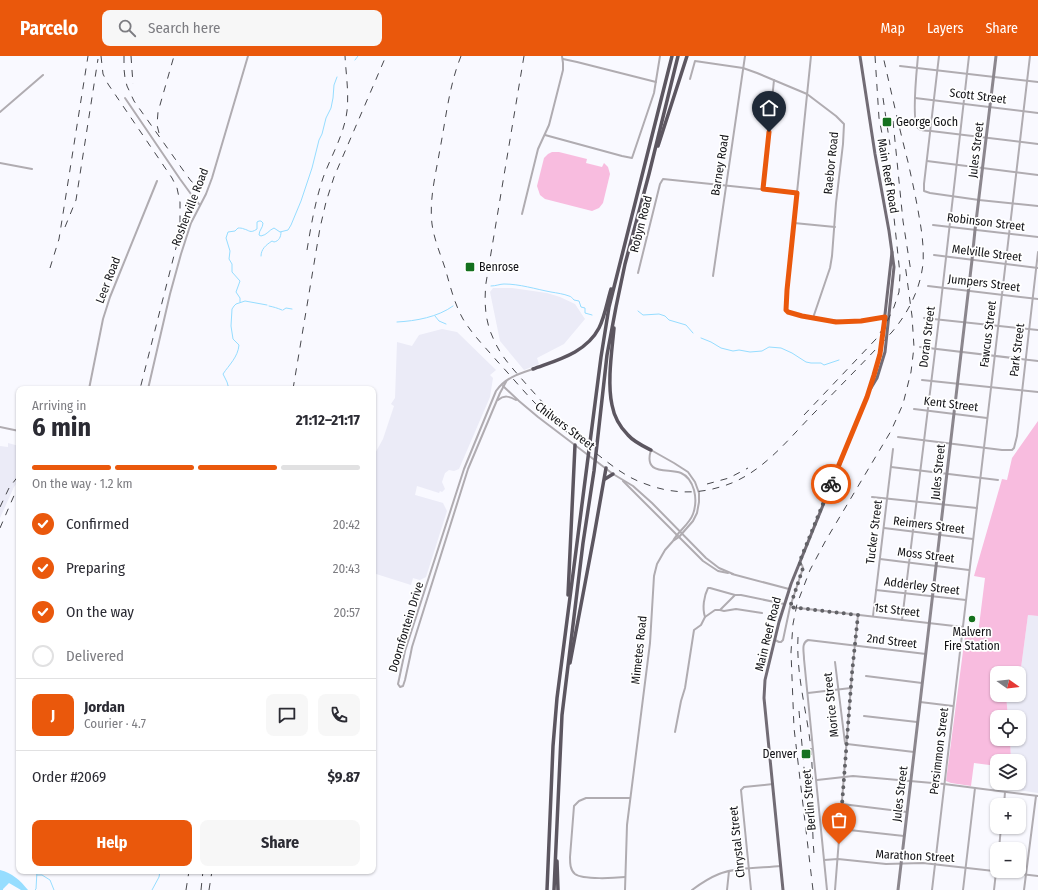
<!DOCTYPE html>
<meta charset="utf-8">
<style>
:root{--surface:#fff;--page:#f7f7f7;--text:#2b2b33;--muted:#7c7c81;--line:#e1e1e2;--accent:#ea580c}
body{margin:0;font-family:"Fira Sans Condensed",sans-serif;background:var(--page);color:var(--text);height:100vh;display:flex;flex-direction:column;font-size:15px;white-space:nowrap}
*{box-sizing:border-box;margin:0}
p{font-size:13px;color:var(--muted)}
.icon{flex:none;width:22px;height:22px;fill:none;stroke:currentColor;stroke-width:2;stroke-linecap:round;stroke-linejoin:round}
.map{position:relative;flex:1;overflow:hidden}
.details{position:absolute;left:16px;top:330px;width:360px;height:488px;display:flex;flex-direction:column;background:var(--surface);border-radius:8px;box-shadow:0 1px 3px #0004}
.details>*{flex:none}
.needle{width:26px;rotate:104deg}
.controls{position:absolute;left:990px;top:610px;display:grid;gap:8px}
.controls a{display:grid;place-items:center;width:36px;height:36px;border-radius:8px;background:var(--surface);box-shadow:0 1px 3px #0004;font-size:20px}
.pin{position:absolute;display:grid;place-items:center;width:34px;height:34px;color:#fff;margin:-41px -17px;border-radius:50% 50% 50% 0;rotate:-45deg;box-shadow:0 0 4px #0007}
.pin .icon{rotate:45deg}
.courier{position:absolute;display:grid;place-items:center;width:40px;height:40px;margin:-20px;border:3px solid #ea580c;border-radius:50%;background:#fff;color:#222;box-shadow:0 1px 5px #0007}
.overview em{font-style:normal;font-weight:700}
.overview div{display:flex;flex-direction:column-reverse}
.overview{display:flex;align-items:center;justify-content:space-between;height:68px;padding:0 16px}
h1{font-size:26px;font-weight:700;line-height:30px}
.bar{display:grid;grid-template-columns:repeat(4,1fr);gap:6px 4px;align-content:center;height:48px;padding:0 16px}
.bar i{height:5px;border-radius:3px;background:var(--line)}
.bar .active{background:var(--accent)}
.bar p{grid-column:span 4}
.line{display:flex;align-items:center;gap:10px;padding:0 16px;border-top:1px solid var(--line)}
.line div{flex:1}
.round{display:grid;place-items:center;flex:none;width:42px;height:42px;border-radius:8px;background:var(--page)}
ol{padding:0 16px;list-style:none}
li{display:flex;align-items:center;gap:12px;height:44px}
li p{margin-inline-start:auto}
li .icon{padding:4px;border-radius:50%;background:var(--accent);color:#fff;stroke-width:4}
li:last-child{color:var(--muted)}
li i{width:22px;height:22px;border:2px solid var(--line);border-radius:50%}
.button{display:flex;gap:8px;margin-top:auto;padding:8px 16px}
.button a{flex:1;height:46px;border-radius:8px;background:var(--accent);color:#fff;font-size:16px;font-weight:700;line-height:46px;text-align:center}
.button a+a{background:var(--page);color:var(--text)}
header{display:flex;align-items:center;gap:24px;box-sizing:border-box;height:56px;padding:0 20px;background:var(--accent);color:#fff}
header strong{font-size:19px}
nav{display:flex;gap:22px;margin-inline-start:auto;font-size:14px}
.search{width:280px;height:36px;background:var(--page);display:flex;align-items:center;gap:10px;box-sizing:border-box;padding:0 14px;border-radius:8px;color:var(--muted);font-size:15px}
.map>svg:first-child{display:block}
.built{fill:#ebebf7}
.green{fill:#f8bcdf}
.water{fill:#96ddff}
.lines{fill:none;stroke-linecap:round;stroke-linejoin:round}
.stream{stroke:#96ddff;stroke-width:1}
.street{stroke:#b0acb1;stroke-width:2}
.secondary{stroke:#8c878e;stroke-width:3}
.primary{stroke:#726c75;stroke-width:3}
.highway{stroke:#5c5660;stroke-width:3.5}
.rail{stroke:#47474c;stroke-width:1;stroke-dasharray:7 7;stroke-linecap:butt}
.done{stroke:#626267;stroke-width:4;stroke-dasharray:0 7.2}
.route{stroke:#ea580c;stroke-width:5}
.poi-dot{fill:#15711e;stroke:#fff;stroke-width:1.5}
.labels{text-anchor:middle;stroke-width:3.5;stroke-linejoin:round;paint-order:stroke}
.street-label{font-size:12px;fill:#111115;stroke:#fff}
.poi-label{font-size:12px;fill:#111115;stroke:#fff;text-anchor:start}
</style>
<header>
<strong>Parcelo</strong>
<div class="search"><svg class="icon" aria-label="search" viewBox="0 0 24 24"><circle cx="10" cy="10" r="6"/><path d="M15 15l6 6"/></svg>Search here</div>
<nav><a>Map</a><a>Layers</a><a>Share</a></nav>
</header>
<div class="map">
<svg width="1038" height="834" viewBox="0 0 1038 834">
<rect width="100%" height="100%" fill="#f9f9ff"/>
<g class="built">
<path d="M493,232H512L547,237L560,241L575,248L585,263L564,288L537,302L539,308L524,314L500,285L490,236Z"/>
<path d="M442,273L457,276L496,314L490,319L493,322L490,341L459,413L454,415L449,414L445,417L442,426L445,433L442,436L440,435L439,437L417,430L415,439L443,447L447,455L426,521L420,524L413,522L411,529L373,517V401L383,383L394,350L391,348L395,342L397,286L412,290L419,279Z"/>
<path d="M8,387L19,390V424L14,431L0,462V390L8,391Z"/>
<path d="M1028,559L1038,560V737L1011,733V727H1019V705H1011L1010,683H1019V661H1008L1006,639H1019V617H1009L1010,610L1021,612Z"/>
</g>
<g class="green">
<path d="M552,96H559L587,103L586,107L602,111L604,107L608,111L610,118L603,147L599,152L592,155L545,143L540,139L537,130L544,102L548,98Z"/>
<path d="M1038,365V560L1028,559L1021,612L1010,610L1009,617H997V639H1006L1008,661H997V683H1010L1011,705H997V710L974,707L971,730L951,727L946,725L965,580L971,577L978,578L985,522L974,520L1002,423L1007,424L1012,402Z"/>
</g>
<path class="water" d="M0,814C12,817 20,824 28,834H21L9,827L3,833V834H0Z"/>
<g class="lines">
<g class="stream">
<path d="M355,4L358,0"/>
<path d="M261,200C261,193 266,189 272,185L274,186C279,185 281,181 281,176"/>
<path d="M491,230C496,230 500,228 504,228C520,228 535,233 551,236C557,237 564,238 569,240C572,241 571,241 574,244L579,245L581,251L585,252V257L592,259"/>
<path d="M240,246V242L236,236L240,225L232,216V208L229,203L230,195L226,182L228,176L235,175L238,172C240,172 242,172 244,173C249,174 250,178 257,173V166L259,165H261L263,167C263,172 259,174 259,179L261,180C267,179 269,174 274,172L280,176L288,174L291,169L301,145L312,112L319,84L322,78L326,62L331,52L333,42L334,29L337,21"/>
<path d="M269,250C274,251 277,252 282,254"/>
<path d="M283,254L286,252L292,253"/>
<path d="M638,255L643,259L659,258L665,260L669,264L686,269L693,277"/>
<path d="M435,260L439,265L446,268"/>
<path d="M397,266C416,265 438,261 453,250"/>
<path d="M701,282L711,286L721,292L733,295L739,294L750,296L762,295L769,291L781,292L792,297L806,306L811,307H821L824,309L839,304"/>
<path d="M229,333L227,326L223,318C229,309 238,301 239,289L233,283L231,270L232,253L234,250L236,248L245,245L267,249"/>
<path d="M37,819H42L50,824L54,834"/>
<path d="M35,834L36,833L37,815"/>
<path d="M152,834L159,821L160,815"/>
</g>
<g class="street">
<path d="M811,0L787,234L786,254L788,256L802,260L833,265H861L885,261"/>
<path d="M918,0C917,12 911,65 918,72C921,75 927,75 931,75L1038,88"/>
<path d="M939,0L924,128V135L930,137L979,144L1038,150"/>
<path d="M563,3L577,6L656,26"/>
<path d="M900,10L1038,26"/>
<path d="M690,23L695,5L743,12L757,17L807,38L836,60L844,68L843,88L836,147L832,200L830,212L813,262"/>
<path d="M125,42L180,123L196,145L200,149"/>
<path d="M915,42L1038,57"/>
<path d="M0,56L43,19"/>
<path d="M545,79L622,100L632,102L654,37L660,0"/>
<path d="M927,105L1038,119"/>
<path d="M0,107L32,113"/>
<path d="M763,133L774,24"/>
<path d="M522,158L538,93L549,69L563,14V7L562,0"/>
<path d="M794,167L835,171"/>
<path d="M933,169L1038,181"/>
<path d="M934,199L1038,212"/>
<path d="M638,217L660,128L663,123L797,137"/>
<path d="M713,220L745,0"/>
<path d="M928,230L1038,243"/>
<path d="M924,262L1038,274"/>
<path d="M831,264L842,265"/>
<path d="M920,291L1038,305"/>
<path d="M507,324L500,337L468,413L412,591L410,601L405,624L403,630L400,631L398,628L405,595L464,413L496,335C505,322 518,318 533,313"/>
<path d="M922,324L1038,336"/>
<path d="M503,330L519,345L538,361L613,418L633,430L652,447L706,502L719,512L733,518"/>
<path d="M89,333L103,263L110,241L157,125"/>
<path d="M148,333L170,238L181,198L191,167L206,138L212,122L248,0"/>
<path d="M498,344C504,339 509,340 516,344"/>
<path d="M914,353L987,362"/>
<path d="M0,371L19,375"/>
<path d="M898,381L1002,394H1012L1014,392L1017,380L1038,196"/>
<path d="M891,411L998,424"/>
<path d="M623,425L703,505L718,515L728,517"/>
<path d="M872,441L977,452"/>
<path d="M884,472L973,483"/>
<path d="M880,503L969,514"/>
<path d="M732,518L789,533"/>
<path d="M876,534L966,544"/>
<path d="M790,551L963,571"/>
<path d="M720,554L724,555L736,553L762,557"/>
<path d="M873,560L893,393"/>
<path d="M705,561C702,552 704,540 708,532H710L735,539"/>
<path d="M902,564L939,263L969,0"/>
<path d="M775,584L779,586H781L783,584L790,551L803,512L802,509L800,507"/>
<path d="M835,606L845,687L847,688L914,696"/>
<path d="M866,620L922,627"/>
<path d="M808,637L851,632"/>
<path d="M920,646L953,650"/>
<path d="M864,660L917,666"/>
<path d="M675,676L681,645L685,632L694,574L701,569L705,561L715,554H720L735,539H741L784,548"/>
<path d="M817,724L853,720L944,728L1038,740"/>
<path d="M842,748L907,756"/>
<path d="M1004,749L1005,736"/>
<path d="M840,773L904,780"/>
<path d="M999,793L1001,771"/>
<path d="M824,804L838,803L886,808L923,807L1038,820"/>
<path d="M625,821C615,822 583,824 575,818C570,814 570,807 570,801L574,750L579,745L586,742H630"/>
<path d="M625,834L627,769L650,587L654,520L657,508L665,494L673,485L679,481L693,465L697,457L699,446V437L695,426L688,416L674,407L651,394C643,420 668,412 681,417C688,420 692,427 694,434C696,442 696,450 693,458C689,469 678,475 673,485"/>
<path d="M692,834C700,828 709,822 719,818C736,811 763,812 781,810"/>
<path d="M727,834L729,815"/>
<path d="M751,834L741,734L744,731L773,728"/>
<path d="M827,834L804,603C804,596 801,587 808,584L926,598"/>
<path d="M835,834L852,617L858,559"/>
<path d="M932,834L1030,0"/>
<path d="M963,834L975,732"/>
<path d="M994,834L997,807"/>
<path d="M1024,834L1036,740"/>
</g>
<path class="secondary" d="M898,834L972,204L975,174L996,0"/>
<g class="primary">
<path d="M860,0L875,98L889,175L894,211L885,296L877,322L871,332"/>
<path d="M783,834L764,642L765,624L779,566L791,528L867,341L877,310L882,285L892,196"/>
</g>
<g class="highway">
<path d="M658,90L687,0"/>
<path d="M614,272C612,295 607,326 612,349C614,360 620,371 628,379C634,386 643,390 651,394"/>
<path d="M533,313C557,304 586,297 599,272C605,260 607,246 611,233"/>
<path d="M605,423L613,418"/>
<path d="M568,539L575,389"/>
<path d="M570,607L594,480L606,412"/>
<path d="M557,805L558,834"/>
<path d="M547,834L553,690L557,642L601,301L609,251L672,0"/>
<path d="M554,834L562,659L583,487L594,415L607,299L616,251L625,208L649,118L678,0"/>
</g>
<g class="rail">
<path d="M101,0L103,18L108,28L172,122L177,132L180,146V176L140,333"/>
<path d="M124,0V13L125,22L127,30L134,45L183,114L191,125L198,130"/>
<path d="M131,0L133,28"/>
<path d="M461,0C449,30 446,62 440,93C436,117 429,143 432,168C434,183 440,197 445,212C450,229 454,247 463,263C472,278 485,291 497,305C513,322 528,341 545,357C560,373 580,385 597,398C611,409 626,421 643,427C668,437 694,439 720,431C761,420 788,383 817,354C842,328 867,303 892,276C908,257 920,234 923,208C924,192 922,176 919,160C916,142 912,124 908,106C899,71 891,35 883,0"/>
<path d="M524,0L486,227C484,247 485,266 494,284C501,301 515,315 527,329C536,339 545,349 554,359"/>
<path d="M875,0L879,62L892,130"/>
<path d="M883,42L890,89"/>
<path d="M893,65L903,165L911,216"/>
<path d="M159,77L157,69L158,56L174,0"/>
<path d="M65,171L76,144L98,3"/>
<path d="M307,194C311,170 315,146 323,122C331,100 344,79 347,55C349,37 346,18 345,0"/>
<path d="M50,212L59,183L88,0"/>
<path d="M293,333L320,172L326,146L334,121L386,0"/>
<path d="M804,359L876,283L886,268L894,251L899,236L900,218L890,124"/>
<path d="M707,428L729,422L748,412"/>
<path d="M0,451L9,432L19,419"/>
<path d="M0,472L19,428"/>
<path d="M798,581C796,619 807,656 811,693C814,728 811,763 814,798"/>
<path d="M799,655L805,723"/>
<path d="M186,834L189,815"/>
<path d="M201,834L203,815"/>
<path d="M209,834L212,815"/>
<path d="M813,834L794,672L791,596L793,568L797,548L810,514L826,484L891,375L903,348L911,316L914,291L912,260L905,208"/>
</g>
</g>
<g class="lines">
<path class="done" d="M831,428L799,507L802,509L803,512L790,551L858,559L852,617L839,788"/>
<path class="route" d="M769,76L763,133L797,137L787,234L786,254L788,256L802,260L836,266L861,265L885,261L880,298L874,319L867,341L831,428"/>
</g>
<g class="poi-dot">
<rect x="882" y="61" width="10" height="10" rx="2"/>
<rect x="465" y="206" width="10" height="10" rx="2"/>
<circle cx="972" cy="563" r="4"/>
<rect x="801" y="693" width="10" height="10" rx="2"/>
</g>
<g class="labels">
<g class="street-label">
<text transform="translate(978 40) rotate(7)" y="4">Scott Street</text>
<text transform="translate(976 94) rotate(-83)" y="4">Jules Street</text>
<text transform="translate(831 107) rotate(-84)" y="4">Raebor Road</text>
<text transform="translate(720 109) rotate(-81)" y="4">Barney Road</text>
<text transform="translate(888 120) rotate(80)" y="4">Main Reef Road</text>
<text transform="translate(190 151) rotate(-69)" y="4">Rosherville Road</text>
<text transform="translate(986 166) rotate(7)" y="4">Robinson Street</text>
<text transform="translate(641 168) rotate(-76)" y="4">Robyn Road</text>
<text transform="translate(987 197) rotate(7)" y="4">Melville Street</text>
<text transform="translate(108 224) rotate(-69)" y="4">Leer Road</text>
<text transform="translate(984 227) rotate(7)" y="4">Jumpers Street</text>
<text transform="translate(988 278) rotate(-83)" y="4">Fawcus Street</text>
<text transform="translate(927 281) rotate(-83)" y="4">Doran Street</text>
<text transform="translate(1017 294) rotate(-83)" y="4">Park Street</text>
<text transform="translate(951 348) rotate(7)" y="4">Kent Street</text>
<text transform="translate(565 370) rotate(37)" y="4">Chilvers Street</text>
<text transform="translate(938 416) rotate(-84)" y="4">Jules Street</text>
<text transform="translate(929 469) rotate(7)" y="4">Reimers Street</text>
<text transform="translate(874 476) rotate(-83)" y="4">Tucker Street</text>
<text transform="translate(926 499) rotate(7)" y="4">Moss Street</text>
<text transform="translate(922 530) rotate(7)" y="4">Adderley Street</text>
<text transform="translate(897 554) rotate(7)" y="4">1st Street</text>
<text transform="translate(406 571) rotate(-73)" y="4">Doornfontein Drive</text>
<text transform="translate(768 578) rotate(-76)" y="4">Main Reef Road</text>
<text transform="translate(892 585) rotate(7)" y="4">2nd Street</text>
<text transform="translate(639 594) rotate(-84)" y="4">Mimetes Road</text>
<text transform="translate(831 649) rotate(-96)" y="4">Morice Street</text>
<text transform="translate(939 695) rotate(-83)" y="4">Persimmon Street</text>
<text transform="translate(900 738) rotate(-83)" y="4">Jules Street</text>
<text transform="translate(809 744) rotate(-95)" y="4">Berlin Street</text>
<text transform="translate(737 786) rotate(-96)" y="4">Chrystal Street</text>
<text transform="translate(915 800) rotate(3)" y="4">Marathon Street</text>
</g>
<g class="poi-label">
<text x="896" y="70">George Goch</text>
<text x="479" y="215">Benrose</text>
<text x="972" y="580" text-anchor="middle">Malvern<tspan x="972" dy="14">Fire Station</tspan></text>
<text x="797" y="702" text-anchor="end">Denver</text>
</g>
</g>
</svg>
<div class="controls">
<a><svg class="needle" viewBox="-14 -14 28 28"><path d="M0-13l5 13h-10z" fill="#e53935"/><path d="M0 13l5-13h-10z" fill="#7c7c81"/></svg></a>
<a><svg class="icon" aria-label="locate" viewBox="0 0 24 24"><circle cx="12" cy="12" r="6"/><path d="M12 2v4M12 18v4M2 12h4M18 12h4"/></svg></a>
<a><svg class="icon" aria-label="layers" viewBox="0 0 24 24"><path d="M12 4l9 5-9 5-9-5zM3 14l9 5 9-5"/></svg></a>
<a>+</a>
<a>−</a>
</div>
<div class="pin" style="left:839px;top:788px;background:#ea580c"><svg class="icon" aria-label="bag" viewBox="0 0 24 24"><path d="M5 8h14l-1 12H6zM9 8a3 3 0 0 1 6 0"/></svg></div>
<div class="pin" style="left:769px;top:76px;background:#1f2937"><svg class="icon" aria-label="home" viewBox="0 0 24 24"><path d="M3 11l9-7 9 7M6 9v11h12V9"/></svg></div>
<div class="courier" style="left:831px;top:428px"><svg class="icon" aria-label="bike" viewBox="0 0 24 24"><circle cx="6" cy="16" r="4"/><circle cx="18" cy="16" r="4"/><path d="M6 16l4-8h5l3 8M10 8l3 8H6M13 5h3"/></svg></div>
<section class="details">
<div class="overview"><div><h1>6 min</h1><p>Arriving in</p></div><em>21:12–21:17</em></div>
<div class="bar"><i class="active"></i><i class="active"></i><i class="active"></i><i></i><p>On the way · 1.2 km</p></div>
<ol>
<li><svg class="icon" aria-label="check" viewBox="0 0 24 24"><path d="M5 12l5 5 9-10"/></svg>Confirmed<p>20:42</p></li>
<li><svg class="icon" aria-label="check" viewBox="0 0 24 24"><path d="M5 12l5 5 9-10"/></svg>Preparing<p>20:43</p></li>
<li><svg class="icon" aria-label="check" viewBox="0 0 24 24"><path d="M5 12l5 5 9-10"/></svg>On the way<p>20:57</p></li>
<li><i></i>Delivered</li>
</ol>
<div class="line" style="height:72px"><b class="round" style="background:var(--accent);color:#fff">J</b><div><b>Jordan</b><p>Courier · 4.7</p></div><a class="round"><svg class="icon" aria-label="chat" viewBox="0 0 24 24"><path d="M4 5h16v11H9l-5 4z"/></svg></a><a class="round"><svg class="icon" aria-label="phone" viewBox="0 0 24 24"><path d="M5 4h4l2 5-3 2q2 4 5 5l2-3 5 2v4C11 20 4 13 5 4z"/></svg></a></div>
<div class="line" style="height:52px"><div>Order #2069</div><b>$9.87</b></div>
<div class="button"><a>Help</a><a>Share</a></div>
</section>
</div>
